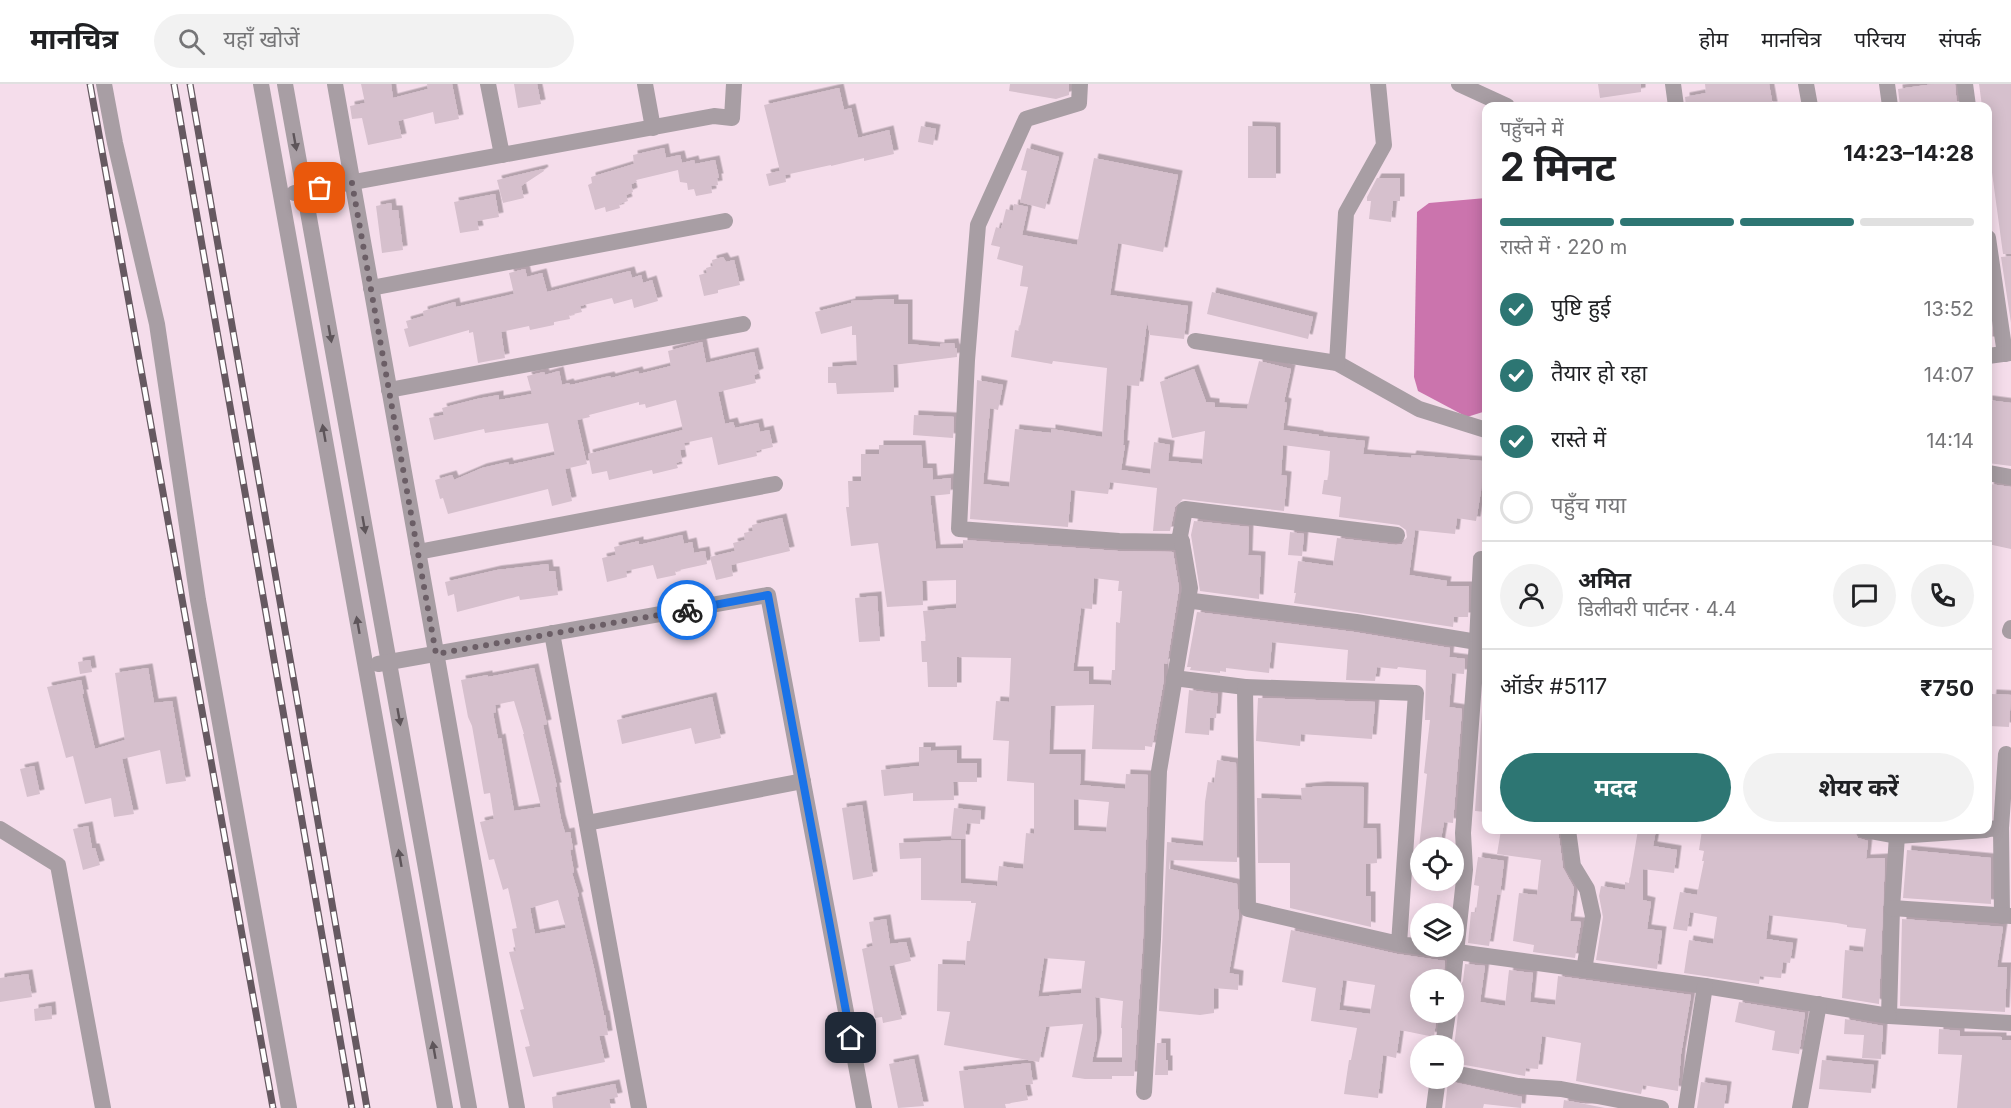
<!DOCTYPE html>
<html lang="hi">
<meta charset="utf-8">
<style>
:root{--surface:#fff;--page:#f2f2f2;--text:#202124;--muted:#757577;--line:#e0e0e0;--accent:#2d7673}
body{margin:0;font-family:Inter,"Noto Sans Devanagari",sans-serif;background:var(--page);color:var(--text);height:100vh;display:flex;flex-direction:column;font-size:22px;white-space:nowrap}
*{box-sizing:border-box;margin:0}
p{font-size:20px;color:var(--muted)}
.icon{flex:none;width:33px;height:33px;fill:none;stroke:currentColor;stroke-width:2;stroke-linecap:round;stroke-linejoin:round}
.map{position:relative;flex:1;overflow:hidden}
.drawer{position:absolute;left:1482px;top:18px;width:510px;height:732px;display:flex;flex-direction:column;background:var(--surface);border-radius:12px;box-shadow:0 3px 15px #0003}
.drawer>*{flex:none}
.tools{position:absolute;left:1410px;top:753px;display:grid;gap:12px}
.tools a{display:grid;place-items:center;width:54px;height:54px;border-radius:50%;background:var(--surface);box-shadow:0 3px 15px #0003;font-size:30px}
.pin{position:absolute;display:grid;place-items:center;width:51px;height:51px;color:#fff;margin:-26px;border-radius:12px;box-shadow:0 3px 9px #0006}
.courier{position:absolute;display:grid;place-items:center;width:60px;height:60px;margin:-30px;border:4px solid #1a73e8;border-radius:50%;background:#fff;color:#222;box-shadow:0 2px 8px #0007}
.overview em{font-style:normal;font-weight:700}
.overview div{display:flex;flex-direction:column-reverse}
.overview{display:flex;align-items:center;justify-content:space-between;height:102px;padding:0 18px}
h1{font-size:39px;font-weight:700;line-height:45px}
.bar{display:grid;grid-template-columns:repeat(4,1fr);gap:9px 6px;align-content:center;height:72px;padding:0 18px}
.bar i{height:8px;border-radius:4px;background:var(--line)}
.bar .selected{background:var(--accent)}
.bar p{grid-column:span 4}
.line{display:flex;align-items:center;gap:15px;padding:0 18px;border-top:2px solid var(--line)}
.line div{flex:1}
.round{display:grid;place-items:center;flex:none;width:63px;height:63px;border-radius:32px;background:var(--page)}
ol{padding:0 18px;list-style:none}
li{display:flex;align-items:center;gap:18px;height:66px}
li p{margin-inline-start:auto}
li .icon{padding:6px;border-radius:50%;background:var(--accent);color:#fff;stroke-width:4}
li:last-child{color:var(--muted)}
li i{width:33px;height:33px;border:3px solid var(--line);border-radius:50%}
.primary-button{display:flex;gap:12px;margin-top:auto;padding:12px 18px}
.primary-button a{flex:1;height:69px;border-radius:36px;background:var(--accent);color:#fff;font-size:24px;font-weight:700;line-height:69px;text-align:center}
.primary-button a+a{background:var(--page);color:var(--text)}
header{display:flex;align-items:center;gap:36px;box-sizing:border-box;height:84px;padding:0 30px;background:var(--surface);border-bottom:2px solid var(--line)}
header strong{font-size:28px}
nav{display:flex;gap:33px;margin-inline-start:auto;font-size:21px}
.search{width:420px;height:54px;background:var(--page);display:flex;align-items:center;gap:15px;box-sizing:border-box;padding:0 21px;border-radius:33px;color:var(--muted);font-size:22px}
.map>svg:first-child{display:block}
.water{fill:#cb74ad}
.building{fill:#d6c0cd;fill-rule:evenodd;filter:url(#shadow)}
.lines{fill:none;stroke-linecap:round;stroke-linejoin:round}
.minor{stroke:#a89ea4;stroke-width:16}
.rail-casing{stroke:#665961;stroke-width:7}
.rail{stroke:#fff;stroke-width:4.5;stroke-dasharray:14;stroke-linecap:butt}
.oneway{fill:#5e555a}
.done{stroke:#6b5e66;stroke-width:6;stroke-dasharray:0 10.8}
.route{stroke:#1a73e8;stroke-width:8}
</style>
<header>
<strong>मानचित्र</strong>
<div class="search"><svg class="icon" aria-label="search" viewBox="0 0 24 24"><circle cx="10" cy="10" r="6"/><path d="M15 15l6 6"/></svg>यहाँ खोजें</div>
<nav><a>होम</a><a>मानचित्र</a><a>परिचय</a><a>संपर्क</a></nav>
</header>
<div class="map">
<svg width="2011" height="1024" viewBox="0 0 2011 1024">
<defs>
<filter id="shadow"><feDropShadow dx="4.5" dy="-4.5" stdDeviation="0" flood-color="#0004"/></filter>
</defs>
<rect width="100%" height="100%" fill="#f5ddeb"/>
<path class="water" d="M1486,114V327L1467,333L1418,307L1414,293L1417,128L1429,119Z"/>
<g class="building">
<path d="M361,0H391L393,14L428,5L427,0H452L459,35L435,40L433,28L398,37L402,54L368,61L362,34L352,35L350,22L365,19Z"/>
<path d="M514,0H537L541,20L518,24Z"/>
<path d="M1010,0H1069V11L1056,15L1009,7Z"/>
<path d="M1598,0H1641V8L1600,14Z"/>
<path d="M1705,0H1769L1773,22H1686L1685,13L1706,9Z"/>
<path d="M1934,0H1955L1957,22H1900L1898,5Z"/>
<path d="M1979,0H2011V170H2003L1988,59V22H1982Z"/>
<path d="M839,4L844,26L851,24L858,54L889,46L894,70L864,77V74L831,82V81L785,91L786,98L769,102L766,90L780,87L764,21Z"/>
<path d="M921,42L936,45L933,61L918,58Z"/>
<path d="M1248,42L1276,43V94H1248Z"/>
<path d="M664,64L666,74L680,71L682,79L694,76L695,80L715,76L719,94H717L718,101L711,102L712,109L696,112L694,105L688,106L687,99L680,98L678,86L636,96L637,98L631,100L633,108L626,111L628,117L619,120L620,124L606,128L605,123L595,126L588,101L592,99L591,93L634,80L633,71Z"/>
<path d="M1027,64L1059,73L1045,125L1020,118L1027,87L1021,86Z"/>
<path d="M1094,74L1178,91L1163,168L1118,159L1110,211L1188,222L1184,255L1150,251L1147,237L1139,302L1127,301L1123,361H1125L1121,386L1150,390L1154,358L1170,361L1168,377L1202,380L1205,347L1172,354L1160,298L1194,285L1206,318L1215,319V323L1247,325L1259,277L1291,285L1284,318L1287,319L1283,346L1319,351V352L1365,357L1363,370L1411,374L1412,371L1482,377L1481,407L1476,437L1457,434L1455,450L1415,446L1409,491L1447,497L1446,502H1469L1468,533H1454L1453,543L1294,519L1296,509H1294L1298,477L1333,482L1337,454L1396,461L1402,460L1407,453L1406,446L1399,441L1339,433L1341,413L1322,410L1324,396H1328L1330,367L1283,361L1281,391L1287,392L1284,427L1182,415L1175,423L1170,447H1153L1157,404L1110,398L1108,410L1071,406L1068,443L970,435L977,296L1003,301L998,326L990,324L983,400L1009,403L1015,345L1051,349V345L1102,353L1107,284L1053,277L1052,280L1011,273L1015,246L1019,247L1028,203L1020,202L1023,182L997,175L1000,163L991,161L996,143L1001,145L1006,125L1013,127L1014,120L1028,123L1022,151L1077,161Z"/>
<path d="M543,85L544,87L521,102L524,114L503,119L497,96Z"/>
<path d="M1377,94H1400V117H1393L1391,138L1369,135L1371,117H1367V113Z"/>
<path d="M495,110L499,133L477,137L479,146L460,149L454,118Z"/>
<path d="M391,119L392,126H398L403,166L382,169L376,122Z"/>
<path d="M2011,172V239L2001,173Z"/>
<path d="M723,173L726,178L734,176L740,201L718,206V209L704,212L699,191L707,189L706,184L713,182L712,176Z"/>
<path d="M525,185L527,193L542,189L547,208L630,187L632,194L641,191L643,199L652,196L658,217L634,224L632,215L614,220L612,214L580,222L582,228L569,231L570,235L554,238V241L530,246L529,242L501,248L505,274L478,279L473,248L469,249V246L409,263L404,245L408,244L406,237L424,232L423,227L455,218L456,223L514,210L509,189Z"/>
<path d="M1212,208L1313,233L1308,255L1207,230Z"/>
<path d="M894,215V220H908V260L940,263V260L954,259L955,264L957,265V273L893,281L894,308L837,310L836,299H828V283L857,281L856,251H852V242L821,250L815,228L851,219V217Z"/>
<path d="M1988,223L1992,257H1988Z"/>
<path d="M702,258L706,279L754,268L759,289L754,291L756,299L718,308L725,340L733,338L735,344L758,339L760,348L769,346L773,363L756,367L757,372L718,381L712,353L684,359L685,365L680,366L682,377L676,379L678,384L653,390L652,386L609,396L607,387L592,390L588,370L683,346L676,316L646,324L645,320L639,321V318L589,331L590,333L577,336L587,380L565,385L572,417L552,422L548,405L448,430L443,414L440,415L435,396L452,391L454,396L482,384L508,378L509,381L555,371L548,339L485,349L484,345L434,356L429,334L444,331L442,324L477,315L499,311V316L532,310L527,292L544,288L545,291L559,287L562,301L569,299L570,301L610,292L611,294L638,287L639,290L671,282L668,267Z"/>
<path d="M1988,316L2011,319V382L1988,379Z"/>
<path d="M914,331L954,333L953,354L913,351Z"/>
<path d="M879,361H921L923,384H932L933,396L951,394L950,410L930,412L936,465L963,464V456L1118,467L1173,468L1179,504L1167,580L1164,579V595L1152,663L1145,662V666L1092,665L1094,621L1051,622L1049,670H1081L1080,701L1125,705L1126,690L1148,691L1143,855L1134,992H1112V995H1085L1072,993L1083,940L1046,943L1039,978L944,961L950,928L937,927L938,880L965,881L967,857H970L976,819H971V817L921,816V774L900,775L899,759L961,756V799L997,802L999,782L1023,785L1026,749L1034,750V699L1007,697L1009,657L993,656L996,617L1009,618L1011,574L957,573V603H928L927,578H922L921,557H926L923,527L956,524V496L922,497L923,521L887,523L878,459L851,462L846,423H849L848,397H861V370H879ZM1094,494L1119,497L1118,507H1122L1120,539L1116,538L1115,586H1112L1111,601L1089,600V587H1073L1081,524L1092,525ZM1074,715L1109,718L1106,748L1074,746ZM1044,874L1085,877L1081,909L1038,913ZM1095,913L1123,917L1121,944H1122V978H1092L1097,953Z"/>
<path d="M1990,400L2011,403V465L1988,460V413Z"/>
<path d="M782,434L790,467L731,481L733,492L716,496L710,473L735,467L733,459L745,456L744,449L753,447L752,441Z"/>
<path d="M1194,437L1249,443L1248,471L1261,472L1259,515L1200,507L1191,451Z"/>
<path d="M1290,448L1304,450L1302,472L1288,471Z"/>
<path d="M682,451L684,460L692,458L694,469L705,467L707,480L675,487L676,491L657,495L653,481L626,487L627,493L607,498L602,474L616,471L614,463L639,457V460H643Z"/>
<path d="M548,480L549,487H555L558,511L520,516L519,512L457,528L454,510L448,512L445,498L497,486Z"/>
<path d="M877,512L880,557L859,558L855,514Z"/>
<path d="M1197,528L1354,548L1450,564L1449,573L1465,575L1464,590L1452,589L1449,623L1462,625L1453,739L1444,738L1440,761L1436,760V764H1419L1427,690L1424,689L1430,636H1425L1426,586L1398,583L1397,585L1377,583L1375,597L1346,596L1348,566L1272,558L1269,589L1226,584V588L1220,587V589L1190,586L1191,583H1187Z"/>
<path d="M90,576L92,588L80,590L78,578Z"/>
<path d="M148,584L154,619L172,617L186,697L166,700L160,666L122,675L134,730L114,733L111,714L85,720L73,672L66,674L47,603L81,596L84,610H82L95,665L125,656L115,589Z"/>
<path d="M534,584L547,640L543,641L557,703H555L561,735L565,749L570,748L573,765L570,766L574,788L572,789L579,812L577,813L594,884L604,931H605L608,951L599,952L605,978L533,993L525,963L530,962L520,926L524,925L509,868L516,867L512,845L517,844L508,804L503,806L494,775L489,776L480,738L494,735L490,709L484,710L472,642L468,633L461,596L488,591V593ZM514,617L524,650H523L541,723L514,727L501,654L498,655L493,629L496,628L495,621ZM558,816L566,844L535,850L530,824Z"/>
<path d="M1189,606L1218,610L1216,634H1210L1209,651L1185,649Z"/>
<path d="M1992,610L2011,611L2009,643L1989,642Z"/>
<path d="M712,613L721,654L695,660L691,644L622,660L617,636Z"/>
<path d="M1258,614L1375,618L1372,655L1301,650L1300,662L1256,657Z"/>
<path d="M1482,627L1486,628V728L1475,727Z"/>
<path d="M919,663H931V667L957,666V679H977V698H953L954,716L913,717V709L884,712L881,686L919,682Z"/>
<path d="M1217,676L1236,679L1237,778L1170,776L1169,785L1237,800L1238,825L1239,831L1229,889L1239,891L1238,906L1214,904V929L1200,931L1159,927L1167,758L1203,762L1205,718L1208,698L1214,699Z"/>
<path d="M34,682L40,710L27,713L20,685Z"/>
<path d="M1323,702L1364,703L1363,744H1376L1377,779L1366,780V812H1371V843L1290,824V779H1258L1257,714L1302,716L1301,704Z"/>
<path d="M862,721L873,792L853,796L842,724Z"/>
<path d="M954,724L981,727L980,740L967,739L965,755L951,754Z"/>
<path d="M88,742L92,764H95L100,781L83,786L73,745Z"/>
<path d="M1501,746H1558L1563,784L1574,804L1570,837L1581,838L1575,874L1533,868L1534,861L1513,857L1519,809L1537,811L1541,776L1497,770Z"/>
<path d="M1638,746H1656L1653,762L1677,766L1674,789L1643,785V816L1651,818L1647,845L1662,847L1657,885L1596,876L1603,833L1599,812L1601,802L1625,806V798L1629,799Z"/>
<path d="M1702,746H1845L1854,747L1858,754L1868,757L1866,775L1885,774L1879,920L1842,914L1845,866L1863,868L1866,845L1847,843V841L1837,839L1769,831L1766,855L1793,859L1790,879L1783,878L1781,894L1760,892L1759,900L1684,889L1689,856L1713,860L1717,833L1690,828L1687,847L1673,845L1680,808L1697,811L1704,777H1702L1704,767L1699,766Z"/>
<path d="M1907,766L1991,774V820L1903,814Z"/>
<path d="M1478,773L1504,777L1500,811L1497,810L1489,862L1468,859L1471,828H1476L1479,802L1474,801Z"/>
<path d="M886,835L890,860L906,858L911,877L889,882L902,935L883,939L882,933L875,934L862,865L873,862L869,838Z"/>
<path d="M1902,835L2003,843L1997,883H2007L2005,928L1900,922Z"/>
<path d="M1291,846L1397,870L1445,877L1443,896H1420V928H1437L1434,953L1400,946L1396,974L1383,971L1378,1014L1344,1010L1349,976H1351L1357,944L1311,937L1316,904L1282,898ZM1343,896L1375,901L1370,930L1339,926Z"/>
<path d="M1465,880L1485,882L1480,918L1505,922L1509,886L1533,889L1530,918L1555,921L1558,892L1691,911L1681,970L1678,1007L1643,1001L1641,1010L1576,997L1581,959L1542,952L1538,985L1526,984L1525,992L1454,979V963L1458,930L1456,922L1459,904L1463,897Z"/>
<path d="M28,890L32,913L0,918V894Z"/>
<path d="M1739,918L1805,929L1799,970L1772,966L1775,947L1735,938Z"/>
<path d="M51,922L52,935L35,937L34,925Z"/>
<path d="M1845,935L1883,942L1881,975L1862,974L1864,951L1844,950Z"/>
<path d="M1939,945L1960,947V952L2002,953V956H2011V1024H1957L1962,971L1938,970Z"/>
<path d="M1157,959H1166V976H1168V991H1155Z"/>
<path d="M914,975L924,1022L898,1024L889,980Z"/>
<path d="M1822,976L1874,981L1871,1009L1819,1005Z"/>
<path d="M1030,979L1033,1000L1025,1001L1028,1016L1005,1020L1006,1024H964L959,987Z"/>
<path d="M1448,997L1522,1013L1521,1024L1484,1020L1483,1024H1445Z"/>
<path d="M1701,998L1727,1002L1724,1024H1697Z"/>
<path d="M615,1000L618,1013L609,1015L611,1024H553L552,1013Z"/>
<path d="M1564,1016L1605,1024H1563Z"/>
</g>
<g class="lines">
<g class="minor">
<path d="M104,0L115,59L157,240L198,516L289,1024"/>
<path d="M261,0L445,1024"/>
<path d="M285,0L469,1024"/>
<path d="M335,0L517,1024"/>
<path d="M488,0L502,71"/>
<path d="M645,0L653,44"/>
<path d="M1080,0L1079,19L1026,35L978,141L967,276L959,445L1119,457L1182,458L1180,452L1185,425L1397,451"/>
<path d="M1459,0L1507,22"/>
<path d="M1673,0L1676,22"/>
<path d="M1806,0L1810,22"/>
<path d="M1887,0L1890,22"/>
<path d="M1965,0L1968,22"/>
<path d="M294,109L714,32L732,34L734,0"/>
<path d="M1988,154L2005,270"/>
<path d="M371,204L725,137"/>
<path d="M1195,257L1337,279L1419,325L1486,346"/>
<path d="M1988,272L2011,269"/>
<path d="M1337,279L1346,129L1384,61L1378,0"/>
<path d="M389,306L743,240"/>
<path d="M1988,389L2011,393"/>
<path d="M418,468L775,400"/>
<path d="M1188,518L1193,517L1356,538L1477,558"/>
<path d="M2010,547L2011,544"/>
<path d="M552,549L639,1024"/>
<path d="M378,580L768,511L864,1024"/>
<path d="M1174,594L1245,603"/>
<path d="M587,739L803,697"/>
<path d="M2001,744L2006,670"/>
<path d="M0,745L58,781L103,1024"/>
<path d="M1988,745L2001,744L2002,832"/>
<path d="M1568,746L1573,782L1587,805L1593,832L1584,886"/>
<path d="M1864,746L1897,752L1986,746"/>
<path d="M1897,752L1892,824L1889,932L2011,939"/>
<path d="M1892,824L2011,832"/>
<path d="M1399,860L1416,609L1245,603L1248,825L1399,860L1705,902L1889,932"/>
<path d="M1453,896L1465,786L1463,749L1477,558L1481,475"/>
<path d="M1443,962L1448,928"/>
<path d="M1454,989L1518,1002L1561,1005L1661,1024"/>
<path d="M1144,1008L1153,855L1159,687L1190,504L1182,458"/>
<path d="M1434,1024L1438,994"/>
<path d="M1686,1024L1705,902"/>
<path d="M1800,1024L1819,920"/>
</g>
<g class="rail-casing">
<g id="rail">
<path d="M90,0L273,1024"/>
<path d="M174,0L352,1024"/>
<path d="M190,0L297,615L367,1024"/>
</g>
</g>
<use href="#rail" class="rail"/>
</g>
<defs><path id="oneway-solid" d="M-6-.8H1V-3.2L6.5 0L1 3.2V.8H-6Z" transform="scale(1.5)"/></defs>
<g class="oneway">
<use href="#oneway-solid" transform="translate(295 58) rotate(80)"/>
<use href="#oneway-solid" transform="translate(330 250) rotate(80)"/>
<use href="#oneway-solid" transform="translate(324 349) rotate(-100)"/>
<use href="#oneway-solid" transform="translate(364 441) rotate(80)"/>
<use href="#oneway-solid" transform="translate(358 541) rotate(-100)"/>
<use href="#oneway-solid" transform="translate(399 633) rotate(80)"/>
<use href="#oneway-solid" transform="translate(400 774) rotate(-100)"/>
<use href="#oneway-solid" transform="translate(434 966) rotate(-100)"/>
</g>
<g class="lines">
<path class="done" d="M320,104L352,99L436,570L687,526"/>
<path class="route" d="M687,526L768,511L851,954"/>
</g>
</svg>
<div class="tools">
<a><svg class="icon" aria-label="locate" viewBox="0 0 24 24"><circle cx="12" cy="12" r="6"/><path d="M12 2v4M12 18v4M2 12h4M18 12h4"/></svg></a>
<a><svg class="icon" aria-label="layers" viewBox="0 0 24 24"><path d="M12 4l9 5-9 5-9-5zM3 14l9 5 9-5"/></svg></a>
<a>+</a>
<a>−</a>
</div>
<div class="pin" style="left:320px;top:104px;background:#ea580c"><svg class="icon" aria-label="bag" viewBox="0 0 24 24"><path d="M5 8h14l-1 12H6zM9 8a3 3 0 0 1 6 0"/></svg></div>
<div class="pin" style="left:851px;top:954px;background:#1f2937"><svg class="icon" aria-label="home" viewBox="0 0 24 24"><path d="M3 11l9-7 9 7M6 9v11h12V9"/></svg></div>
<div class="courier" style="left:687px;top:526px"><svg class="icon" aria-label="bike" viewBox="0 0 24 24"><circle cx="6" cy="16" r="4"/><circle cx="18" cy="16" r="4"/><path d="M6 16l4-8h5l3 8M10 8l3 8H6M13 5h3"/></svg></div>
<section class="drawer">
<div class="overview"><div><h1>2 मिनट</h1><p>पहुँचने में</p></div><em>14:23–14:28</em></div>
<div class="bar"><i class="selected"></i><i class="selected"></i><i class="selected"></i><i></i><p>रास्ते में · 220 m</p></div>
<ol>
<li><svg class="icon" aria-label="check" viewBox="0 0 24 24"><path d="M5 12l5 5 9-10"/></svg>पुष्टि हुई<p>13:52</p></li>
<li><svg class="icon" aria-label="check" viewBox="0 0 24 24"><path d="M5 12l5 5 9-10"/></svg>तैयार हो रहा<p>14:07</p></li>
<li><svg class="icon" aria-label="check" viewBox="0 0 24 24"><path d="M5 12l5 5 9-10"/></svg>रास्ते में<p>14:14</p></li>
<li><i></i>पहुँच गया</li>
</ol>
<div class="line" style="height:108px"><a class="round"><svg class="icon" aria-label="person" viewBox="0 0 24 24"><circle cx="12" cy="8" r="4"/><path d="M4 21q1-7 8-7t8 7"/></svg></a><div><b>अमित</b><p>डिलीवरी पार्टनर · 4.4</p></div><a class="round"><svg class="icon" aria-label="chat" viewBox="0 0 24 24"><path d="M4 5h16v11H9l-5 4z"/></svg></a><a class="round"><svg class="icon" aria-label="phone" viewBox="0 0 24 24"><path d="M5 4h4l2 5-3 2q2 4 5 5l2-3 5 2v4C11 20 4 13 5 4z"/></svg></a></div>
<div class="line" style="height:78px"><div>ऑर्डर #5117</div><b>₹750</b></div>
<div class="primary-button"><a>मदद</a><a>शेयर करें</a></div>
</section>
</div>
